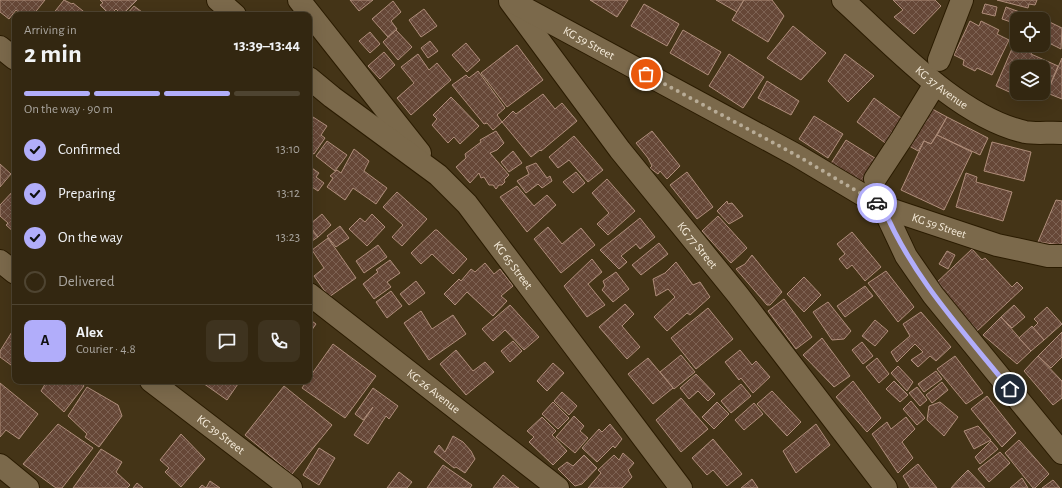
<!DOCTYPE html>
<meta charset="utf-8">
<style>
:root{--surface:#332711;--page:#3e331f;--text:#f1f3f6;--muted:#a9a59f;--line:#4e4431;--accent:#b1adfa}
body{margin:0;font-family:"Alegreya Sans",sans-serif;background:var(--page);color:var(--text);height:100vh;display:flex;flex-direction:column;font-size:15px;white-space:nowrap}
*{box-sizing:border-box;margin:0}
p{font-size:13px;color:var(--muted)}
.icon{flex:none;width:22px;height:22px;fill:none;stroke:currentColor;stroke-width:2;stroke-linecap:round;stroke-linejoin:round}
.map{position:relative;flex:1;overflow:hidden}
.side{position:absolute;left:12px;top:12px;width:300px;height:372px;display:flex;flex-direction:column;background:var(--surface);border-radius:8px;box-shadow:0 4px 16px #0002,0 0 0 1px var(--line)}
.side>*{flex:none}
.fabs{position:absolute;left:1010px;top:12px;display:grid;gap:8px}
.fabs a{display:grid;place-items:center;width:40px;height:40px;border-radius:8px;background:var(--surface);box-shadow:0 4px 16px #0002,0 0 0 1px var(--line);font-size:20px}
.pin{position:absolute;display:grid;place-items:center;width:34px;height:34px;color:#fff;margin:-17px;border:2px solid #fff;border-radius:50%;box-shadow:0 1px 4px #0007}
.courier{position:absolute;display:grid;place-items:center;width:40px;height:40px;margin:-20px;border:3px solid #b1adfa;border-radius:50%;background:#fff;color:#222;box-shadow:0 1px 5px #0007}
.headline em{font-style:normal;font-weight:600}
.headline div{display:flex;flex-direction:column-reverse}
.headline{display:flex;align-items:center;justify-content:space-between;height:68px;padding:0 12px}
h1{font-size:26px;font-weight:600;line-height:30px}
.bar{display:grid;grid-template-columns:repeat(4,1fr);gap:6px 4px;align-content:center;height:48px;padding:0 12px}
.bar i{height:5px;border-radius:3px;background:var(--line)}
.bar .on{background:var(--accent)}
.bar p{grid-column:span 4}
.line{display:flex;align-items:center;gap:10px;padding:0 12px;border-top:1px solid var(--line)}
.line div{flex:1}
.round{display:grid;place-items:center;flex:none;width:42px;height:42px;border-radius:8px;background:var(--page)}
ol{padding:0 12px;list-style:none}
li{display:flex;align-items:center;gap:12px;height:44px}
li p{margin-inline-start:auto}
li .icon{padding:4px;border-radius:50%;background:var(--accent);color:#111;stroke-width:4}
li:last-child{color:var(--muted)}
li i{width:22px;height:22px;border:2px solid var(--line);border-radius:50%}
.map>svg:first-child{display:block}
.building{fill:url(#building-cross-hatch);stroke:#b08e7b}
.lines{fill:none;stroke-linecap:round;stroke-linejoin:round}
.minor-casing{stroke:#2a1b00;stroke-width:24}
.minor{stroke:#7b694b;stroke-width:22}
.done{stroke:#b8ac97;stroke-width:4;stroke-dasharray:0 7.2}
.route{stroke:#b1adfa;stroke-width:5}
.labels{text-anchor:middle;stroke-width:3;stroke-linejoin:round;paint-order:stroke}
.street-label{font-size:12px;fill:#f7eddc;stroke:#241d11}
</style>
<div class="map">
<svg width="1062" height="488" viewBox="0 0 1062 488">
<defs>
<pattern id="building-cross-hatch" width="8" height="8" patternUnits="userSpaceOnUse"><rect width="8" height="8" fill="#664737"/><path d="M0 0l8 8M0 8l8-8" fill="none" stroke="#7d6253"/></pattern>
</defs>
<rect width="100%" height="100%" fill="#443417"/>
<g class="building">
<path d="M0,0H45L33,15H22L16,10L9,19L0,12Z"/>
<path d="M64,0L72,4L73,3L88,15H52Z"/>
<path d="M100,0H137L122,15L116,9L110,15L100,5L103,3Z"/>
<path d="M350,0H373L359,11Z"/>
<path d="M590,0H628L617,17Z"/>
<path d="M716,0H744L737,12Z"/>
<path d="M744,0H772L784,16L768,42L732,20Z"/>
<path d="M893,0H935L941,6L914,34L894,17L903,10Z"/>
<path d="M997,0H1037L1035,5L1029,4L1028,8Z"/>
<path d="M393,1L401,12L391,21L397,29L388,37L372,19Z"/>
<path d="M644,4L679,24L667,46L631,26Z"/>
<path d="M985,4L997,7L995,16L982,13Z"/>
<path d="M134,6L146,15H126Z"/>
<path d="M1006,7L1028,15L1027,19H1017V24L1002,19Z"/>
<path d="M424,9L437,26L421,37L409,20Z"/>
<path d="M1033,14L1062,28L1061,49L1043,40V19H1030Z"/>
<path d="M970,21L979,26L981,21L999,30L997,34L1009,40L992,75L977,68L975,71L963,65L964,60L954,55Z"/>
<path d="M793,26L826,53L801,80L767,58Z"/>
<path d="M396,30L412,47L398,60L383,42Z"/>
<path d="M683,30L721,52L708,75L670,53Z"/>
<path d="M370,32L380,44L370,53L359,41Z"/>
<path d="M1017,37V45H1035L1031,54L1058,66L1044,99L1030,93H1043V67H1017L1016,95L996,86Z"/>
<path d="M430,41L438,51L428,58L421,48Z"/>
<path d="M466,43L480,60L467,72L452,55Z"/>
<path d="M517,45L543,80L507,107L481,73Z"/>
<path d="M384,52L395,65L380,79L368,66Z"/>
<path d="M418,54L429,70L437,63L451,80L411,115L397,98L414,83L401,67Z"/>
<path d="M729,54L764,77L743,108L709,86Z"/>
<path d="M845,54L874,76L848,102L828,81Z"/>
<path d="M1062,58V99L1047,93Z"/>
<path d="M478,71L505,108L497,115L502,122L493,130L487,123L484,124L452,85L466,75L469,78Z"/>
<path d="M767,81L799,101L791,115L758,98Z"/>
<path d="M543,94L555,109L562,103L577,121L541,151L540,150L531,157L502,122L513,111L516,114Z"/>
<path d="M451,97L479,126L460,144L454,137L448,143L432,125L437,119L433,115Z"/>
<path d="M874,98L905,121L888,145L857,122Z"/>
<path d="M925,105L947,117L931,144L924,141L918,151L904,143Z"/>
<path d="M814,116L843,134L828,158L799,139Z"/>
<path d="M313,117L327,126L321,135L325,138L314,154L309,151V124Z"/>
<path d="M947,117L988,138L980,155L937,135Z"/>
<path d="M496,131L504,143L497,150L490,153L509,175L504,180L505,182L502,185H499L496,189L493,185H489L484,177L481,178L479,173L470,183L456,167L466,158L465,154L481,142L480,140Z"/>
<path d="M652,131L680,166L667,179L660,171L658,174L650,168L652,166L648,158L636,143Z"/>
<path d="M937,135L972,152L944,210L901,190L924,141L931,144Z"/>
<path d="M574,136L603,170L588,182L569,160L558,168L549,157Z"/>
<path d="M846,140L878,160L862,186L830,165Z"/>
<path d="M327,141L347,155L335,171L316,156Z"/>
<path d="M992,142L1031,152L1024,181L984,171Z"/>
<path d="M354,149L369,161L364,171L387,188L376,204L353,188L345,200L327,187L333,178L330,176L337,170L341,173Z"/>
<path d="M513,151L522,163L509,172L501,162Z"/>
<path d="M536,163L547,178L550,176L552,181L542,188L538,184L526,193L517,181L529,174L526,167Z"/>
<path d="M0,164L11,174L0,187Z"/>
<path d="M309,166L319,173L316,177L324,183L318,191L309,185Z"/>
<path d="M576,172L585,183L573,193L563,182Z"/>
<path d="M687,172L713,207L697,219L670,185Z"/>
<path d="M966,173L977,177L976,182L1012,192L1003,221L956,207Z"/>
<path d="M607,179L635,211L608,235L597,224L609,213L592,193Z"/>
<path d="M517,186L534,206L547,195L556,205L527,232L500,197Z"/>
<path d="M15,189V233L6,225L8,223L0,216V205Z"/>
<path d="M397,192L427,219L402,246L392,237L403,225L383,207Z"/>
<path d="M1056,200L1062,201V245L1038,242Z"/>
<path d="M727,201L728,204L732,203L743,216L729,224L717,211Z"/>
<path d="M322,214L331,225L318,237L309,225Z"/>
<path d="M372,214L385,227L367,246L349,229L360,218L365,222Z"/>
<path d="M718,216L747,248L731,263L702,231Z"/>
<path d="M640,218L655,237L640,249L636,244L621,256L627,262L619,269L600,250Z"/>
<path d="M340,226L349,238L336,247L327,236Z"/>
<path d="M309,227L318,237L309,243Z"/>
<path d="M548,227L562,244L581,228L595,245L561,273L534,239Z"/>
<path d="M435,230H437L467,259L453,274L432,254L421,264L411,253Z"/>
<path d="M852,232L881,267L865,281L852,265L847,269L839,259L845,254L837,244Z"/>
<path d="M328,238L356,278L329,297L314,276L324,268L312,250Z"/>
<path d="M659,243L668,254L641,275L632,265Z"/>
<path d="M378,245L387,257L364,273L356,261Z"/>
<path d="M972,249L982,260L985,258L1012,287L1017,282L1023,288L977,331L934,285Z"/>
<path d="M947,251L955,255L948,269L939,264Z"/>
<path d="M752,255L782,292L770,305H767L736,269L745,264Z"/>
<path d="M592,259L602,272L588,284L605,305L587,317L564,286Z"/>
<path d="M390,260L400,273L387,282L391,287L374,299L363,284L378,272L376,270Z"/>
<path d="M676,262L693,285L700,282L710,297L690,315L687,313L667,331L654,317L675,297L668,289L656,296L653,279L665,273Z"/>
<path d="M485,263L494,274L500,269L513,286L501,296L507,301L493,316L467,292L455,305L444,294L459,279L461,281L471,269L475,272Z"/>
<path d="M886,271L914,307L898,322L868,283Z"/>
<path d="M616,272L629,289L613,302L602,290L605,286L603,281Z"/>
<path d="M804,277L821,295L804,312L787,294Z"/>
<path d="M416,281L425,293L409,305L400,294Z"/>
<path d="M865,286L873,296L845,317L837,306Z"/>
<path d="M391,291L402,306L387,318L376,302Z"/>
<path d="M784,299L812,337L796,349L768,311Z"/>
<path d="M828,302L851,331L844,339L832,340L813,312Z"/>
<path d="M625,304L634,314L622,326L640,347L627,359L599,327Z"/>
<path d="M510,305L539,337L524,350L505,330L493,341L482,329Z"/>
<path d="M1014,305L1025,317L1012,328L1001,317Z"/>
<path d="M1047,307L1062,324L1044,340L1033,328L1038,323L1034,319Z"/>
<path d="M708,308L733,339L696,369L671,338Z"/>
<path d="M421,311L432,329L453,315L466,334L429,360L404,323Z"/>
<path d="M921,312L951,347L936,361L930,356L918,367L911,360L923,352L915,344L897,362L891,352L910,336L903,324Z"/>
<path d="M1001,317L1031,351L1017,364L983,335Z"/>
<path d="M309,319L316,324L309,334Z"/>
<path d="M875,320L888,331L875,346L862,336Z"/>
<path d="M1032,326L1044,340L1031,351L1019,338Z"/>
<path d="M15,327V368L0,357V351Z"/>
<path d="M1062,332V357L1051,368L1038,356Z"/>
<path d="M822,338L850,376L834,387L803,355Z"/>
<path d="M513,341L522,351L510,362L501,351Z"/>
<path d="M862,342L873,356L863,364L852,350Z"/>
<path d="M333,344L376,376L345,418L302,388L307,381H309V378Z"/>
<path d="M456,350L473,371L485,362L494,372L466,395L440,364Z"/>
<path d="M740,350L752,365L756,361L770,377L753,393L741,378L739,380L725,362Z"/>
<path d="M681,355L695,372L674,389L660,372Z"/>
<path d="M955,356L983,393L966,404L937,369Z"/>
<path d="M1038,356L1062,381V398L1053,405L1024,371Z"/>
<path d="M648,358L673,388L653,404L628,374Z"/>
<path d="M877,358L889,374L879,383L866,367Z"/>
<path d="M553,363L564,373L547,391L537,381Z"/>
<path d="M898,366L913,382L907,391L891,373Z"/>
<path d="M936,371L942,379L924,392L918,384Z"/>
<path d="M696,374L715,394L708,401L698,391L689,399L680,388Z"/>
<path d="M47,381H80L84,386L64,412L41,391Z"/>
<path d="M200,381H240L227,400Z"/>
<path d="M853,381L881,418L867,432L836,397Z"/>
<path d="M894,381L908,395L900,402L886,389Z"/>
<path d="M942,382L948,390L932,403L926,395Z"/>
<path d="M0,383L38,414L19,439L6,430L0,437Z"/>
<path d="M741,384L751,396L731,413L721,401Z"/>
<path d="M284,386L332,425L292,474L245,435Z"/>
<path d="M87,387L118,405L122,416L99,447L85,437L87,434L68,416Z"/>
<path d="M917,387L927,400L920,406L909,393Z"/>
<path d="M373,388L398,406L389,419L386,416L368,444L354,435L373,407L363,420L355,414Z"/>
<path d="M772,391L801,422L787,436L757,404Z"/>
<path d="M562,392L577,406L569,415L554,401Z"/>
<path d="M987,396L1016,433L1002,447L971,409Z"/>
<path d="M681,398L708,429L681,452L656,420Z"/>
<path d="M911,401L925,418L917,425L903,409Z"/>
<path d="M553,402L569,418L558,429L542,414Z"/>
<path d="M717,402L729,414L714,429L702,417Z"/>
<path d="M940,402L958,417L944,436L927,420L929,406Z"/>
<path d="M754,403L763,414L744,430L735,420Z"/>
<path d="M574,416L584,426L580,431L588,438L575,453L556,437Z"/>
<path d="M542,417L556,431L552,435L567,451L553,465L529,442L534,437L527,431Z"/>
<path d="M906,417L915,429L902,442L913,458L898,473L872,434L887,422L891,429Z"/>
<path d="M58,424L93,448L62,488H56L23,464Z"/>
<path d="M610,424L622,439L615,448L613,446L597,462L582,448L599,429L602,432Z"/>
<path d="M816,424L830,445L796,473L783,451Z"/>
<path d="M978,426L991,440L974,449L964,431Z"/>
<path d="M181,434L205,459L181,487L165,472L169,468L160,460Z"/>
<path d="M453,436L463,442L471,451L475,459L465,473L456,467L454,468L434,452L439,445L445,452Z"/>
<path d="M713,439L742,474L727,486L713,470L707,475L692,458Z"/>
<path d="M1019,440L1049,474L1035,488H1033L1005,453Z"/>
<path d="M991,441L998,449L980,464L975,457Z"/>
<path d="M319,448L335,458L319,485L303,475Z"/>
<path d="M101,449L122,462L116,472L130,485L127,488H73Z"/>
<path d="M1000,452L1010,463L989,482L978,469Z"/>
<path d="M623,453L634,463L628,470L632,477L622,488H588L601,473L598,470L614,455L619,460Z"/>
<path d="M584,455L597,468L582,484L575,486L558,469L567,462L573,466Z"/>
<path d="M918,464L937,488H910L903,476Z"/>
<path d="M443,465L472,485L470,488H427Z"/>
<path d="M968,470L985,488H951L959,479Z"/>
<path d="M399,472L412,482L407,488H387Z"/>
<path d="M503,475L517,487L519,488H493Z"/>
<path d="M1022,478L1028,488H1010Z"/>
<path d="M752,479L758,488H741Z"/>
<path d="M1053,480L1060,488H1042Z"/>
<path d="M210,481L220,488H199L202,485L206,488Z"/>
<path d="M137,483L143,488H133Z"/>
</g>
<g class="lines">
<g class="minor-casing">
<g id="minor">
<path d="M218,0L235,15"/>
<path d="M299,0L420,153"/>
<path id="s1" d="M843,0C893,45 958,117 1025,132C1037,134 1050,132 1062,133"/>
<path id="s2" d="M510,1L620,150L738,295L886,488"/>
<path id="s3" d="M515,3L796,155L883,207L997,245L1048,256H1062"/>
<path d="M0,47L15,59"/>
<path d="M939,60L962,0"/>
<path id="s4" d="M309,78L332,97L438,175L467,204L681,488"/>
<path d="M875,179L902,138L935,84"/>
<path d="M883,207L906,256L933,295L1062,453"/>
<path d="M0,261L15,273"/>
<path id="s5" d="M309,294L558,488"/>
<path id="s6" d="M151,381L291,488"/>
<path d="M0,465L28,488"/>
</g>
</g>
<use href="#minor" class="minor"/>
</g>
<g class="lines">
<path class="done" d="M646,74L796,155L877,203"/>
<path class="route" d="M877,203L883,207C912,277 963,331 1010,389"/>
</g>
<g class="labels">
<g class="street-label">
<text dy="4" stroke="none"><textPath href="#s3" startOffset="84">KG 59 Street</textPath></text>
<text dy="4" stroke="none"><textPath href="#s1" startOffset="132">KG 37 Avenue</textPath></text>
<text dy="4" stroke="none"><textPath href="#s3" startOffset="480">KG 59 Street</textPath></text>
<text dy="4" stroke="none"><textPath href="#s2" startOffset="308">KG 77 Street</textPath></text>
<text dy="4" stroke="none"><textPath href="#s4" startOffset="279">KG 65 Street</textPath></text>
<text dy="4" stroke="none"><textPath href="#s5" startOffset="158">KG 26 Avenue</textPath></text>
<text dy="4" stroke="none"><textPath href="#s6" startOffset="88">KG 39 Street</textPath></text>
</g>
</g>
</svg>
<div class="fabs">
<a><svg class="icon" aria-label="locate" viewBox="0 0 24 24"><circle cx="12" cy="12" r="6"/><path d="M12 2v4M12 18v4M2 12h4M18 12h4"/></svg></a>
<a><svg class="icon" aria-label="layers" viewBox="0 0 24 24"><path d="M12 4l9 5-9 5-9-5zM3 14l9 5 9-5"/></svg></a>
</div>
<div class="pin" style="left:646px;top:74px;background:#ea580c"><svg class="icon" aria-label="bag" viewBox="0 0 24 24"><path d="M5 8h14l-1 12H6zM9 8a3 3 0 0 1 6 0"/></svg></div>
<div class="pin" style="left:1010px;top:389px;background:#1f2937"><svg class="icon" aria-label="home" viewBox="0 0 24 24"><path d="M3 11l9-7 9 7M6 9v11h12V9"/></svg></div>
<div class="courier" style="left:877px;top:203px"><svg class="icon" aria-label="car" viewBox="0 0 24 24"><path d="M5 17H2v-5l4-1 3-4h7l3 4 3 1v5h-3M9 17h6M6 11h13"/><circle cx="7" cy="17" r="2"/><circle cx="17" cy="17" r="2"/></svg></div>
<section class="side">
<div class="headline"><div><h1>2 min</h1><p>Arriving in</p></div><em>13:39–13:44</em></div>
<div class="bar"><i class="on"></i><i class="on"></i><i class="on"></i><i></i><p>On the way · 90 m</p></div>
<ol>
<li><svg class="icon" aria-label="check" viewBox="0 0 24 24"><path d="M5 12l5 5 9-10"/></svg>Confirmed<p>13:10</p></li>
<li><svg class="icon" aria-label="check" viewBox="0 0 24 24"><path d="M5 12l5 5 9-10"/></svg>Preparing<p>13:12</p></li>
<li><svg class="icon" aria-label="check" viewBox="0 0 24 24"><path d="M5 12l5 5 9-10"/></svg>On the way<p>13:23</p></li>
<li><i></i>Delivered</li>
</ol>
<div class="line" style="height:72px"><b class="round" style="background:var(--accent);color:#111">A</b><div><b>Alex</b><p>Courier · 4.8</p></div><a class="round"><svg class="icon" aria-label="chat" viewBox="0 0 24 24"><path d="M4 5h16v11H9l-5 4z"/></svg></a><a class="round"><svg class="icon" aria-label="phone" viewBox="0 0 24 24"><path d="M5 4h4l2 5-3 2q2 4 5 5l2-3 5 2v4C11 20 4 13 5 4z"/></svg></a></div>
</section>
</div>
